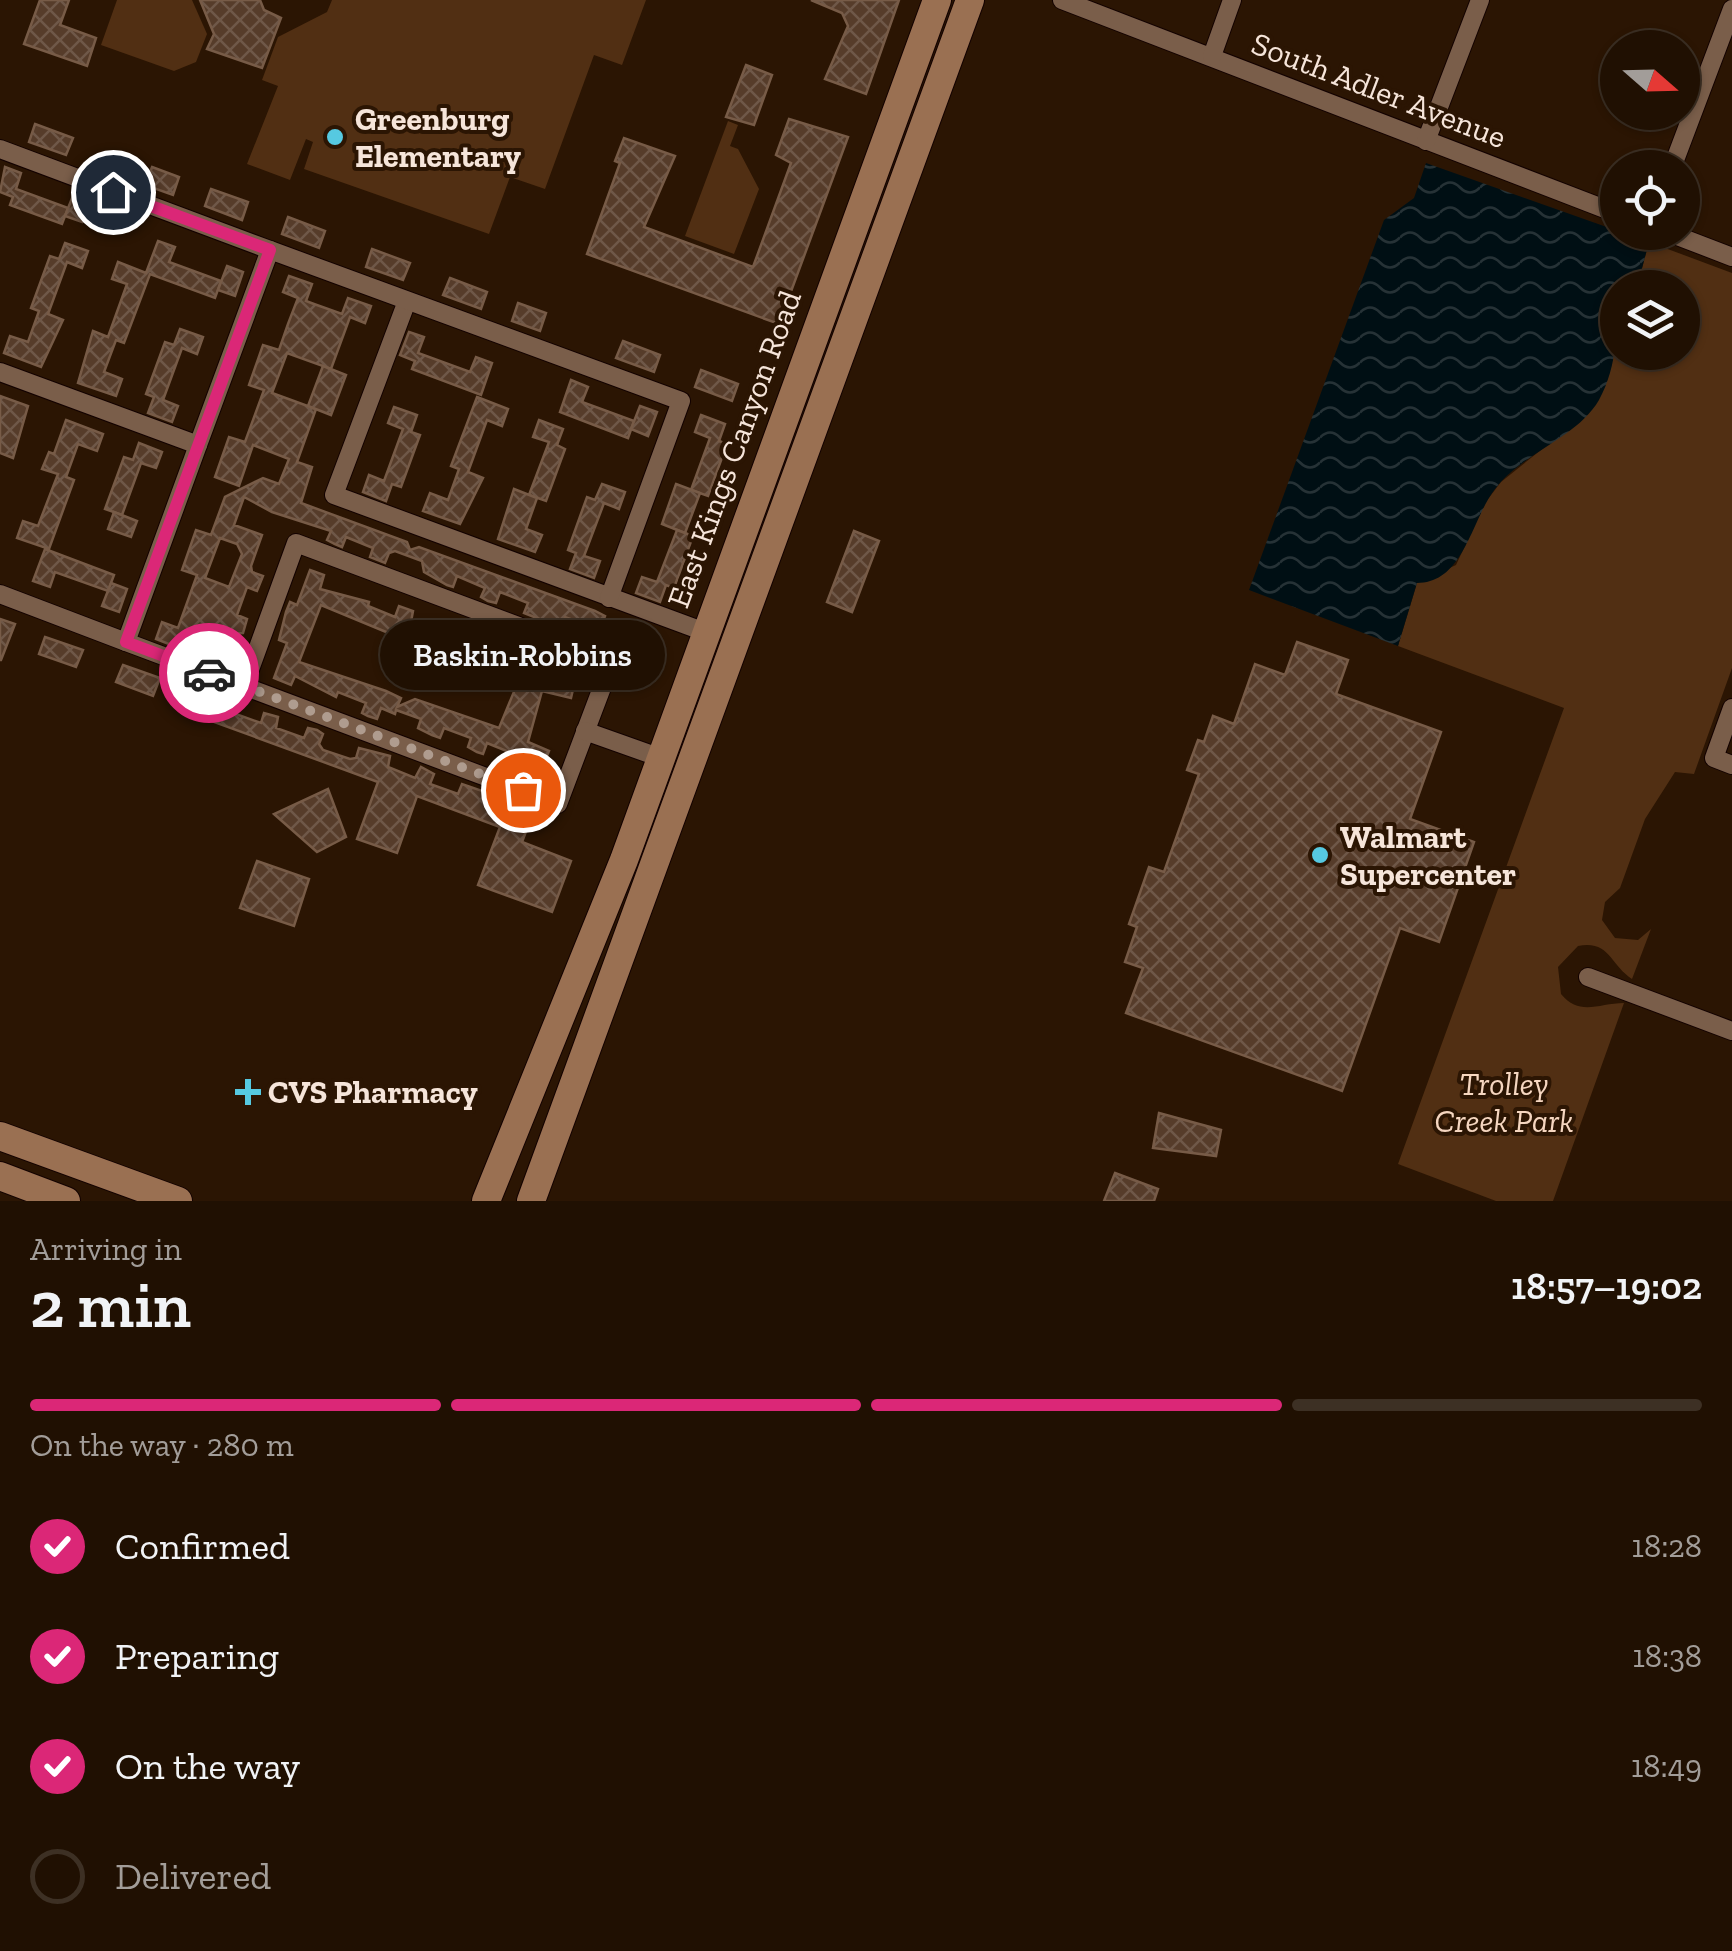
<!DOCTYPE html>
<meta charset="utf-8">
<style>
:root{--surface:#201002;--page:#2d1e11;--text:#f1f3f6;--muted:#a29d99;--line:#3d3024;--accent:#db2777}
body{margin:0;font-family:"Zilla Slab",serif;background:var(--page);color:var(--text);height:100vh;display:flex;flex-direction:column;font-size:38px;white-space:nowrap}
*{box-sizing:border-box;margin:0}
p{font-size:32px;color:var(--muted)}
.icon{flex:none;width:55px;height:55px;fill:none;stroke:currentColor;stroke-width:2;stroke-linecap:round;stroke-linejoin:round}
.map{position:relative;height:1201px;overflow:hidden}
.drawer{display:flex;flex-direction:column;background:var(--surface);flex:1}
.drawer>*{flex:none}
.needle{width:65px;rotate:110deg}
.fabs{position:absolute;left:1600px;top:30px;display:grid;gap:20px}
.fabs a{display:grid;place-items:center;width:100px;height:100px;border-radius:50%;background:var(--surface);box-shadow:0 2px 8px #0004,0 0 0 2px var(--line);font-size:50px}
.pin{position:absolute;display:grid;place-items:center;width:85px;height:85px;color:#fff;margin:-42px;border:5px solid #fff;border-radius:50%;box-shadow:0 2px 10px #0007}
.courier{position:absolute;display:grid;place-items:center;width:100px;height:100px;margin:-50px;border:8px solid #db2777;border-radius:50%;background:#fff;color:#222;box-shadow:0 2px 12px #0007}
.bubble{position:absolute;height:70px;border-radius:35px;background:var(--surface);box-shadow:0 2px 8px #0004,0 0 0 2px var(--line);font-size:32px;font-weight:600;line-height:70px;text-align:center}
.overview em{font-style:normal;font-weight:600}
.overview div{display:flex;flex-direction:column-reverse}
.overview{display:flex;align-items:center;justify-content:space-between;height:170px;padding:0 30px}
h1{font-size:65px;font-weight:600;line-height:75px}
.bar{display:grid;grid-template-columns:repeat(4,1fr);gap:15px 10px;align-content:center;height:120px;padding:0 30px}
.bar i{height:12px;border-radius:8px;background:var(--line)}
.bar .on{background:var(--accent)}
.bar p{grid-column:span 4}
ol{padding:0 30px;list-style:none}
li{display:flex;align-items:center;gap:30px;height:110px}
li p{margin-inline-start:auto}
li .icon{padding:10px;border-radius:50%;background:var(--accent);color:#fff;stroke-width:4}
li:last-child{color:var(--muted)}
li i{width:55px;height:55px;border:5px solid var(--line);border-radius:50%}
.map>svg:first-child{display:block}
.green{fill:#512f13}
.water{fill:url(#water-waves)}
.building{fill:url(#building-cross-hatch);stroke:#775b47;stroke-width:2.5;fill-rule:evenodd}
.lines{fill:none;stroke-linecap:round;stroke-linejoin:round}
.street-casing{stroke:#130200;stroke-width:20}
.secondary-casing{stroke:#130200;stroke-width:30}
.street{stroke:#7a5e4a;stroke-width:18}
.secondary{stroke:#9a7052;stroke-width:28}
.done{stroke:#af9c8f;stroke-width:10;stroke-dasharray:0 18}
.route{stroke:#db2777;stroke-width:12}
.poi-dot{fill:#56c9e1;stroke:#2b1503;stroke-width:4}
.labels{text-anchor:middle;stroke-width:8;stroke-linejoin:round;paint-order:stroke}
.street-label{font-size:32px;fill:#f6e5da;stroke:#2b1503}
.poi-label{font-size:32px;font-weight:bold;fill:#f6e5da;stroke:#2b1503;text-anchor:start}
.park-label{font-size:32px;font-style:italic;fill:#f5d6c0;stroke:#2b1503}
</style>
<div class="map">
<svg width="1732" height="1201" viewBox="0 0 1732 1201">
<defs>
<pattern id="water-waves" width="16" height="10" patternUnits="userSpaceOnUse" patternTransform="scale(2.5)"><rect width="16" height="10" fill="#000f14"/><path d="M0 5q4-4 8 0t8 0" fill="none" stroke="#263236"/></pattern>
<pattern id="building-cross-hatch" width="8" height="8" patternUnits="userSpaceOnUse" patternTransform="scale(2.5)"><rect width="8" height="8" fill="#563c2a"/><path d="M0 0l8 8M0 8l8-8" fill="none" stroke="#6f5848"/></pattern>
</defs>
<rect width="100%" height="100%" fill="#2b1503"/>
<g class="green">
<path d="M117,0H192L207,34L196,62L174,71L101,45Z"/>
<path d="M332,0H646L622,65L594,55L545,189L510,177L489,234L304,169L313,142L306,139L290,180L247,164L278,86L262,80L278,37L327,12Z"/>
<path d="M728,121L738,125L730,146L738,149L759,189L734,254L685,236Z"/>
<path d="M1649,242L1732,273V668L1694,774L1675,772L1645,819L1620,888L1605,902L1602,920L1615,938L1638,940L1651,929L1632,979C1610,965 1610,940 1578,946L1558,967L1561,994C1580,1017 1599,1003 1624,1003L1553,1201H1496L1398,1164L1564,708L1398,646L1417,583L1456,565L1485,503L1501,482L1592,409L1604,387L1617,340L1618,352H1682V288L1637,287Z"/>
</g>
<path class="water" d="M1426,163L1649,242L1637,287L1618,288C1618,324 1618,366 1599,400C1577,438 1522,453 1495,489C1471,520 1464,583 1417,583L1398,646L1249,590L1384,220L1414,198Z"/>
<g class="building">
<path d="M40,0H69L60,25L96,38L87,66L24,44Z"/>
<path d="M200,0H260L264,10L281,18L262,68L207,49L214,34Z"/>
<path d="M811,0H899L866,94L825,79L848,26L842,13Z"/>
<path d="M746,65L772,75L754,125L726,117Z"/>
<path d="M789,119L848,137L779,324L587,254L620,163L615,161L624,138L675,156L644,227L753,267L791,163L776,155Z"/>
<path d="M35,124L73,138L66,155L29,142Z"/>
<path d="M5,167L21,173L16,189L68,208L62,224L10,205L13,197L0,192Z"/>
<path d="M152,167L179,177L173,195L145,185Z"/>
<path d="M211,189L248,202L242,220L205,206Z"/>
<path d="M74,193L90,199L82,222L65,216Z"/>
<path d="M288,217L325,231L319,248L282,234Z"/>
<path d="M158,241L175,247L169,262L221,281L215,298L150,274L124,343L116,340L104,372L122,379L116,396L78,383L93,331L108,337L127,284L112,279L118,262L146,273Z"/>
<path d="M65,243L88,251L82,268L67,262L48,314L63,320L41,367L4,353L10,336L28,342L39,311L31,308L50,256L59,259Z"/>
<path d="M372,249L410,263L403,280L366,267Z"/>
<path d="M227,266L243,272L235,296L218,290Z"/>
<path d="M289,276L312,284L306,301L314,304L342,314L348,298L371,306L365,323L350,317L331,369L287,353L272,393L316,409L297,462L312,467L301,503L407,542L410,550L419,547L595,611L605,616L600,629L565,617L561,627L547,622L524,613L528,603L500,592L496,603L488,601L481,597L485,588L457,576L453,587L447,585L424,572L422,561L395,551L389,553L385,563L370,557L373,548L346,537L342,547L335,544L327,540L331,531L272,512L244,497L234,525L262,535L251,566L252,572L263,576L257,591L247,587L237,615L247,619L243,633L226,634L215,662L156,639L162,622L178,628L197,575L182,570L196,530L211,535L225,497L263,478L279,484L289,459L253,445L239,486L215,477L229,437L245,442L264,390L249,385L263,345L279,350L288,324L298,298L283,292ZM220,538L237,544L242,554L229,587L205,578Z"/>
<path d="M450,278L487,292L481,309L443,295Z"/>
<path d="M518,303L546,313L540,331L512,321Z"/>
<path d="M180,329L203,337L197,354L182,348L163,400L178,406L172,422L148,413L154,397L146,394L165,342L174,345Z"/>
<path d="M409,332L424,337L418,353L470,372L476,357L492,363L481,395L412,369L415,361L400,355Z"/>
<path d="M623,341L660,355L654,372L616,358Z"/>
<path d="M323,366L346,375L331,415L308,406Z"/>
<path d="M701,370L738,384L732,401L695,387Z"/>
<path d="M571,380L588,387L582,402L634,421L628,438L560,412Z"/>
<path d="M0,396L28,406L13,458L0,453Z"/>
<path d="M477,397L508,409L502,426L487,420L468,472L483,478L460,524L423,511L430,493L448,500L459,469L451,466Z"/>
<path d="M640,406L657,412L648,436L631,429Z"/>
<path d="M394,407L417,415L411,432L420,435L401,487L392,484L386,501L363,492L369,475L384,481L403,429L388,423Z"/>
<path d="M701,415L725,424L719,441L727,444L708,496L691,490L710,438L695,432Z"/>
<path d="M66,420L103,434L97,451L78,444L66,477L74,480L49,549L17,538L23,521L38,526L58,474L42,469L49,452L54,454Z"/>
<path d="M539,420L563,429L557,445L565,449L546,501L529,495L549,442L533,437Z"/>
<path d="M139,443L162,452L156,468L141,463L122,515L105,509L124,457L133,460Z"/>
<path d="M602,484L625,492L619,509L604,503L584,556L600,561L594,578L570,569L576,553L568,550L587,497L595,500Z"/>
<path d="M676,484L700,493L685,533L662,524Z"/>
<path d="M514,489L537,498L526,529L542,535L535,552L498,539Z"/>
<path d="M114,512L137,521L131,537L108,529Z"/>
<path d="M677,530L693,536L674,588L666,585L660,602L636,593L642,577L657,582Z"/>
<path d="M854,531L879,541L852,612L827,602Z"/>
<path d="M45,549L114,575L108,591L55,572L50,587L33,581Z"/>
<path d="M310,570L324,575L320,589L369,602L368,606L395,617L399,606L413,611L411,622L454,639L458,628L466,631L480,637L477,647L504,657L508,647L516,649L524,653L520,663L575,681L571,698L542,691L528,742L549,751L543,766L512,759L514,754L487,743L483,754L477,752L468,747L471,738L444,728L440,738L432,735L418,728L421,719L396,710L395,714L381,708L377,719L368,716L362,713L366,703L338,692L336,697L295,676L291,685L274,678L287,643L279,640L286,612L290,602L297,605ZM321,605L403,639L417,642L430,637L436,649L449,656L518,682L499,728L415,699L397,707L401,698L386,691L299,662Z"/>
<path d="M111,583L127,589L119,612L102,606Z"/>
<path d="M0,619L15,624L1,660H0Z"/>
<path d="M45,637L83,650L76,667L39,654Z"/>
<path d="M1297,642L1348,660L1336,694L1441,732L1410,819L1474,842L1439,942L1400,928L1342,1091L1126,1013L1143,968L1125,962L1137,927L1129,924L1149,867L1164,872L1199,774L1187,770L1198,740L1204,742L1213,716L1234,724L1255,664L1285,675Z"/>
<path d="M123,665L160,678L153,696L116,682Z"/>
<path d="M182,694L218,707L221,696L236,701L233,713L261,723L264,713L278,717L276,728L304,738L308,728L317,730L323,734L319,744L323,750L350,759L356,758L359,748L390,756L388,767L415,778L421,767L434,774L430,784L458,794L462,784L497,796L495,808L530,821L522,842L571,861L552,912L478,885L500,827L417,796L397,853L357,839L378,782L187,712L177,707Z"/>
<path d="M328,789L346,837L317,852L274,814Z"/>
<path d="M257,861L309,879L294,926L240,908Z"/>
<path d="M1159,1113L1221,1130L1216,1156L1153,1148Z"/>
<path d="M1115,1173L1158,1189L1154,1201H1104Z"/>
</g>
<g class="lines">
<g class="street-casing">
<g id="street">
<path d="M1062,0L1618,214"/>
<path d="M1212,56L1232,0"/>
<path d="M1426,141L1480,0"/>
<path d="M0,149L270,250"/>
<path d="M1672,168L1732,9"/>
<path d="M1667,232L1732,257"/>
<path d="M407,301L334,495L705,632"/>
<path d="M0,372L198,445L126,642L558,804L612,661L296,543L244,686"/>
<path d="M198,445L270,250L681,401L609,598"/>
<path d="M0,594L126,642"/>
<path d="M1732,708L1714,758L1732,765"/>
<path d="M585,731L661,758"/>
<path d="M1588,977L1732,1031"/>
</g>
</g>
<g class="secondary-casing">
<g id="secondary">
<path d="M0,1136L178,1201"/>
<path d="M0,1176L66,1201"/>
<path d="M486,1201L624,860L937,0"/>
<path d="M531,1201L970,0"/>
</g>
</g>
<use href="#street" class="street"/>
<use href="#secondary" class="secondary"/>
</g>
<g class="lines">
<path class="done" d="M209,673L523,790"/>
<path class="route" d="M113,192L270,250L126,642L209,673"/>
</g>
<g class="poi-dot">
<circle cx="335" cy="137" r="10"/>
<circle cx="1320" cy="855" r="10"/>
<path d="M243 1077h10v10h10v10h-10v10h-10v-10h-10v-10h10z"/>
</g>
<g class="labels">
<g class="street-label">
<text transform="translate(1379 90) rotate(21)" y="11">South Adler Avenue</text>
<text transform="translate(734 449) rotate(-70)" y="11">East Kings Canyon Road</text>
</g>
<g class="poi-label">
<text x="355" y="130">Greenburg<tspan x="355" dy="37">Elementary</tspan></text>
<text x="1340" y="848">Walmart<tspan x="1340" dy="37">Supercenter</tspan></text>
<text x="268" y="1103">CVS Pharmacy</text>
</g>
<g class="park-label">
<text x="1504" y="1095">Trolley<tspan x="1504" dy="37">Creek Park</tspan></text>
</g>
</g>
</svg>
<div class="fabs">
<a><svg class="needle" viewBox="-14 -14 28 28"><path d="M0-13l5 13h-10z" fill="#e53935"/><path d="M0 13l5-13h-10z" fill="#a29d99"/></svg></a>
<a><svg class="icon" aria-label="locate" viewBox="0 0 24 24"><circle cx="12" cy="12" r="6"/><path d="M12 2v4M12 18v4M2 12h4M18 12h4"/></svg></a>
<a><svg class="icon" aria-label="layers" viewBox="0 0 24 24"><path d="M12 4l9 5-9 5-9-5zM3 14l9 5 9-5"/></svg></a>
</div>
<div class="pin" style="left:523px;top:790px;background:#ea580c"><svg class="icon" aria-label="bag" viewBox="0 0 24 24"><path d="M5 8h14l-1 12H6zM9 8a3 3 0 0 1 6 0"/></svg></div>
<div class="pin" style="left:113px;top:192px;background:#1f2937"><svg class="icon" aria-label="home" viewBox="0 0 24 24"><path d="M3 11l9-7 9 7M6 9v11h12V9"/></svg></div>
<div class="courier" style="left:209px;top:673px"><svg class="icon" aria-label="car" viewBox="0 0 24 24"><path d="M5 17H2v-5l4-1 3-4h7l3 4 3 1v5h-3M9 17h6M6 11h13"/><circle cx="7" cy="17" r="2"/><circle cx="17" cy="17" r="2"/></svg></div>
<div class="bubble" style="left:380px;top:620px;width:285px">Baskin-Robbins</div>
</div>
<section class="drawer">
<div class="overview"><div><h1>2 min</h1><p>Arriving in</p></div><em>18:57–19:02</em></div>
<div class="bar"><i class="on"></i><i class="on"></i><i class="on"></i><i></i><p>On the way · 280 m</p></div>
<ol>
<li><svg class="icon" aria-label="check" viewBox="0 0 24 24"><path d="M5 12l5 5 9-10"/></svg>Confirmed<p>18:28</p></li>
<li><svg class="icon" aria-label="check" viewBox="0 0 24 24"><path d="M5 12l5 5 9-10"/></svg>Preparing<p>18:38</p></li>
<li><svg class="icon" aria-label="check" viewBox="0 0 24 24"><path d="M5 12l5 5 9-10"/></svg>On the way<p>18:49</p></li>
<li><i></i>Delivered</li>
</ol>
</section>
